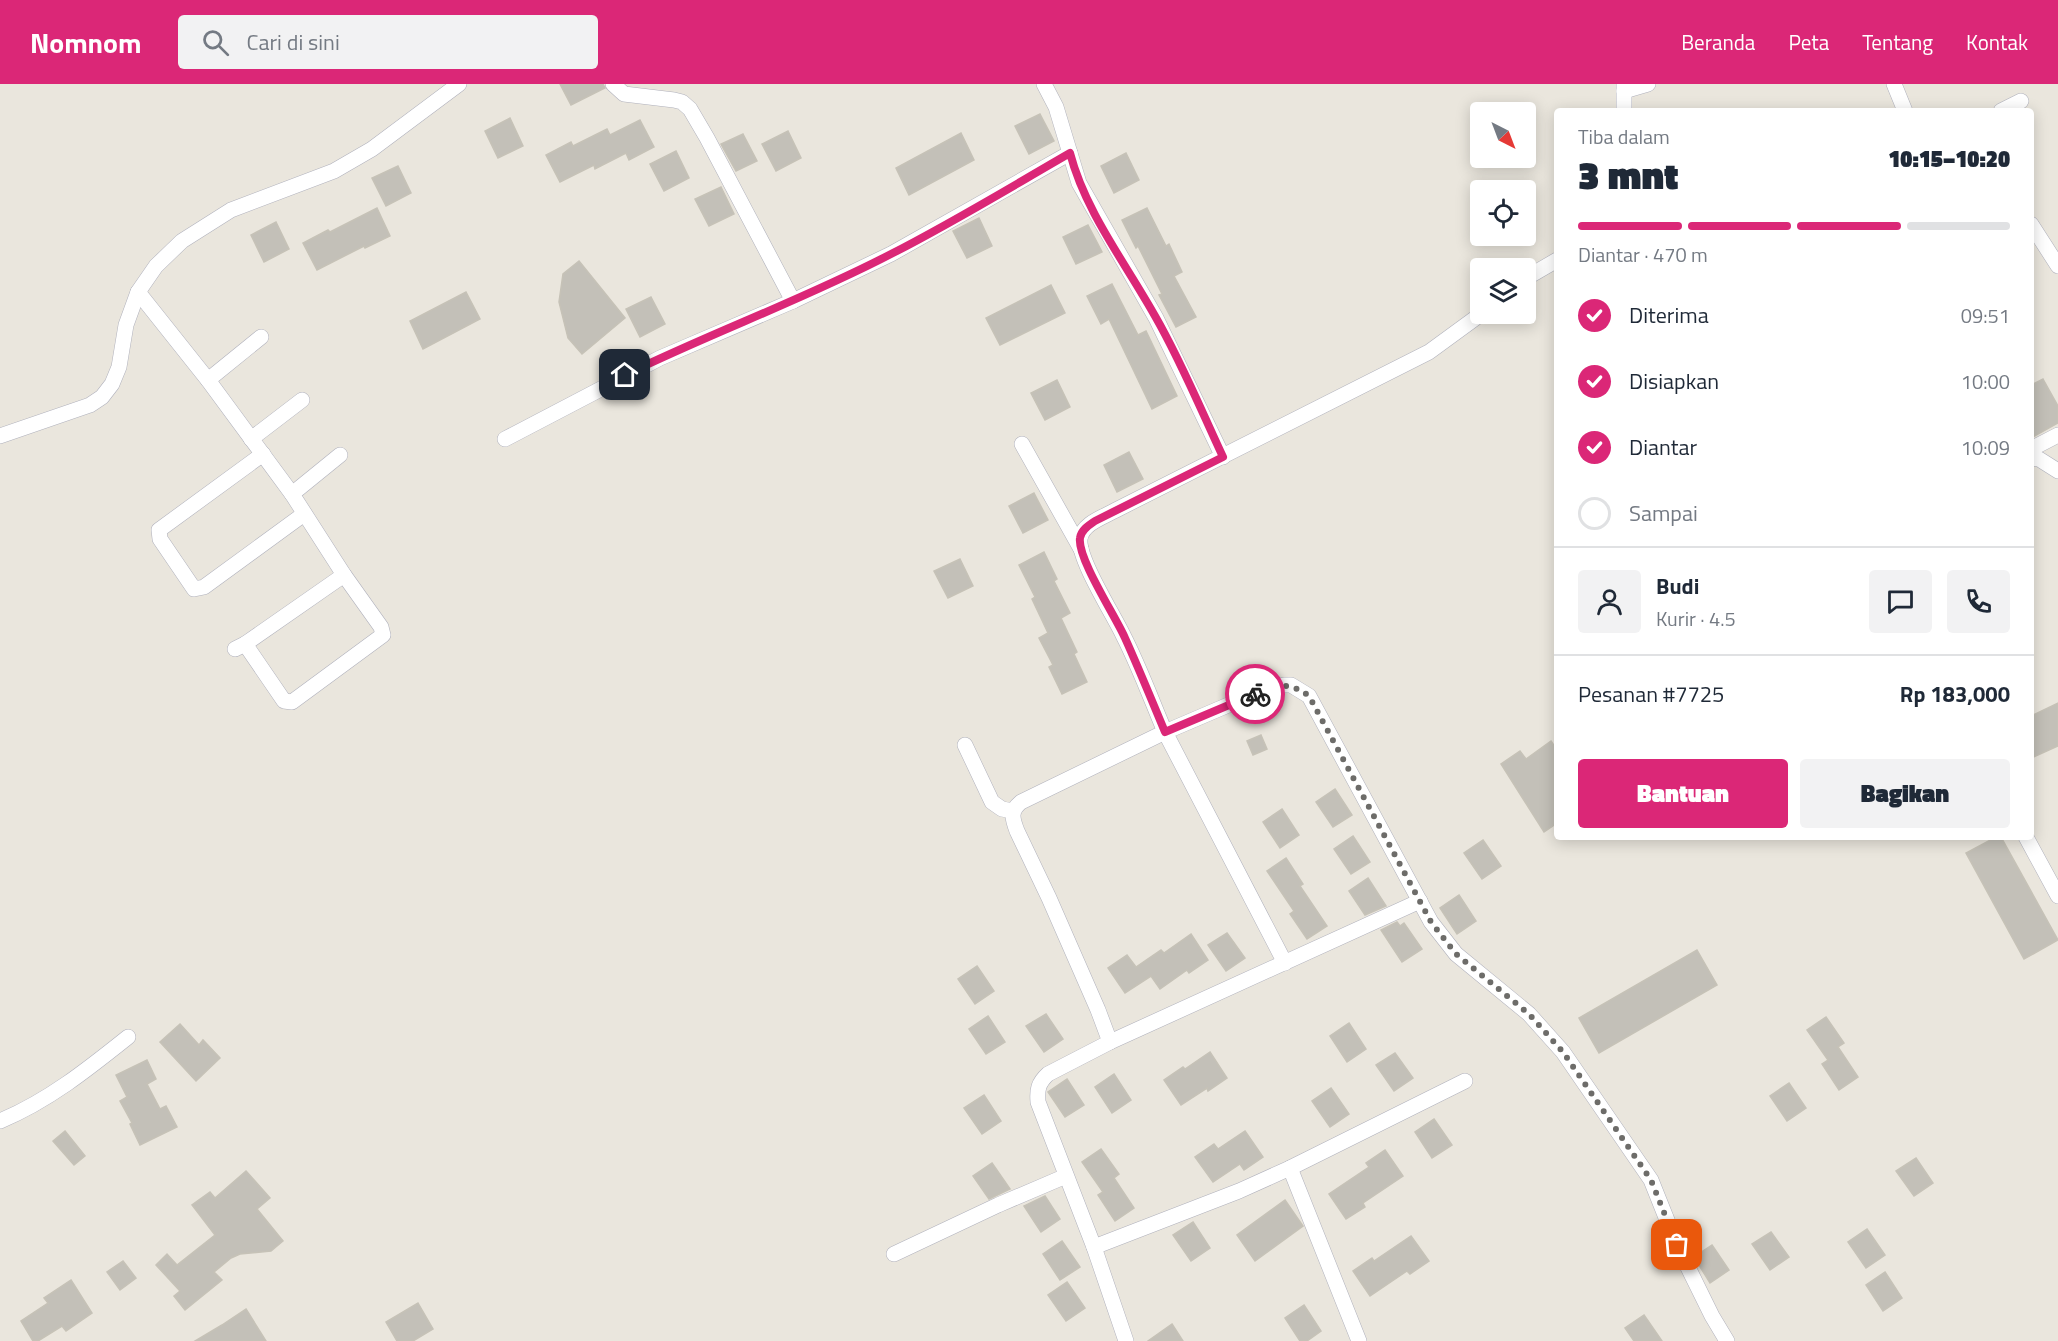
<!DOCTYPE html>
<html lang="id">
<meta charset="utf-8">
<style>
:root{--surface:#fff;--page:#f2f2f3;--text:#1f2937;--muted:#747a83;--line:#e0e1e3;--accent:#db2777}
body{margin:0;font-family:"Titillium Web",sans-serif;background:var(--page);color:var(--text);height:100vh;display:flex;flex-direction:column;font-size:22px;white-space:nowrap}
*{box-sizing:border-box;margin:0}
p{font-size:20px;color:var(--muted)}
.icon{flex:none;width:33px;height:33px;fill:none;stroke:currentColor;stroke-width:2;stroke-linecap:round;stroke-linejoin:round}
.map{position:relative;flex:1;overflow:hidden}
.panel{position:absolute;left:1554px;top:24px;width:480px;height:732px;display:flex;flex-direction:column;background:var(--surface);border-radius:6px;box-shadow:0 3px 15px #0003}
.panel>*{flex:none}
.needle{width:39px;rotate:138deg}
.controls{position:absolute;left:1470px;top:18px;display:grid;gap:12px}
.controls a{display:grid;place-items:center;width:66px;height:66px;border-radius:6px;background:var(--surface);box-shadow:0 3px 15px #0003;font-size:30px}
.pin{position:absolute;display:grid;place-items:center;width:51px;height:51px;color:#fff;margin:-26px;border-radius:12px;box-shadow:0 3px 9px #0006}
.courier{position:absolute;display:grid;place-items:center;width:60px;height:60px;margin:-30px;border:4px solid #db2777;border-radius:50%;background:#fff;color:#222;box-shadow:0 2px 8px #0007}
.overview em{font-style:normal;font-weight:800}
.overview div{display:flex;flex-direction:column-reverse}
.overview{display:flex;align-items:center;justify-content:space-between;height:102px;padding:0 24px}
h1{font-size:39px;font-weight:800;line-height:45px}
.bar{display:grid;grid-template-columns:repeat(4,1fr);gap:9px 6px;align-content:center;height:72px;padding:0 24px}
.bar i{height:8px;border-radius:4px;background:var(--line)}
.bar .active{background:var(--accent)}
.bar p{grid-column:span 4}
.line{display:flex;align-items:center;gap:15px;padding:0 24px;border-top:2px solid var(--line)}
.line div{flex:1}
.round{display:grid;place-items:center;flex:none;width:63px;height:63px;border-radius:6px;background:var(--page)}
ol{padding:0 24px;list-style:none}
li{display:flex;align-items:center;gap:18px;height:66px}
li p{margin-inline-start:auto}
li .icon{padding:6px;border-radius:50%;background:var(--accent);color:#fff;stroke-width:4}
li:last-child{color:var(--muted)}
li i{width:33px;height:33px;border:3px solid var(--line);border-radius:50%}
.action{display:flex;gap:12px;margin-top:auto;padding:12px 24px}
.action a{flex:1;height:69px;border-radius:6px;background:var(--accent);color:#fff;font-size:24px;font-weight:800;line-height:69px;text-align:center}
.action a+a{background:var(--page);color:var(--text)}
header{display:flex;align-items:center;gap:36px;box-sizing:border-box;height:84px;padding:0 30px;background:var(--accent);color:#fff}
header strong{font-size:28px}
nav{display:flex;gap:33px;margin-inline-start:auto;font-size:21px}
.search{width:420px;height:54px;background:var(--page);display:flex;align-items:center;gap:15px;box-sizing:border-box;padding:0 21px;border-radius:6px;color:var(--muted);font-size:22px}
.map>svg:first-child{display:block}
.building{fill:#c3c0b8;stroke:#c6c2b7;stroke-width:1.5}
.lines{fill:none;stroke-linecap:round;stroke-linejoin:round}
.street-casing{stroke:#b0b1bc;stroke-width:16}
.street{stroke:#fff;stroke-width:15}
.done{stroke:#6d6c69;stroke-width:6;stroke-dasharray:0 10.8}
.route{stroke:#db2777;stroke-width:8}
</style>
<header>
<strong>Nomnom</strong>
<div class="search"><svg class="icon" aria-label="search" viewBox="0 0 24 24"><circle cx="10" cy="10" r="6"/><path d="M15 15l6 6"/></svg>Cari di sini</div>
<nav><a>Beranda</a><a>Peta</a><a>Tentang</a><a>Kontak</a></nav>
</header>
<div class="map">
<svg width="2058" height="1257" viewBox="0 0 2058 1257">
<rect width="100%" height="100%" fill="#eae6dd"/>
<g class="building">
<path d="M560,0H603L605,4L571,21Z"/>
<path d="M1040,30L1054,57L1029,70L1015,42Z"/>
<path d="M510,34L523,62L498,74L485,47Z"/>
<path d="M640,36L654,63L629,76L626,69L595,85L594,81L560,98L546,71L571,58L573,62L607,45L610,51Z"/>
<path d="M788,47L801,74L776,87L762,60Z"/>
<path d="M961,49L974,76L909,111L896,84Z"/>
<path d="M743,50L757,77L736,87L721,60Z"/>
<path d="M676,67L689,94L664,107L650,80Z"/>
<path d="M1126,69L1139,96L1114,109L1101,82Z"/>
<path d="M398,82L411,109L386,122L372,94Z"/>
<path d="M721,103L734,130L709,142L695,115Z"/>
<path d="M377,124L390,152L365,164L364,162L317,186L303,159L328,146L330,148Z"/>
<path d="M1147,124L1166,162L1169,160L1182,188L1174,192L1196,233L1176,243L1159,211L1162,210L1138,162L1136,164L1122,136Z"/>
<path d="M979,134L992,162L967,174L953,147Z"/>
<path d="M276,138L289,165L264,178L251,151Z"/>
<path d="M1088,141L1102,168L1076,180L1063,153Z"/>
<path d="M579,177L625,234L582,270L568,254L559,218L563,190Z"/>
<path d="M1112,200L1138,251L1146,247L1177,312L1152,325L1109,235L1101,240L1087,212Z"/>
<path d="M1051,201L1065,229L1000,261L986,234Z"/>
<path d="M466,208L480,235L423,265L410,237Z"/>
<path d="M651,213L665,240L640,253L626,225Z"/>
<path d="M2043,295L2058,322V339L2031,354V301Z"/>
<path d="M1057,296L1070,323L1045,336L1031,309Z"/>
<path d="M1129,368L1143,395L1117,408L1104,381Z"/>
<path d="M1034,409L1048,436L1023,449L1009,422Z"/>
<path d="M1044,468L1057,495L1054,497L1070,529L1061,534L1077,568L1074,570L1087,598L1062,610L1049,583L1053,581L1039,554L1048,549L1032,515L1035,513L1019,481Z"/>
<path d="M960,475L973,502L948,514L934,487Z"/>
<path d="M2058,619V662L2031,674V632Z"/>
<path d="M1261,651L1267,665L1253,671L1247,657Z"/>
<path d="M1551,657L1557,666V739L1544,748L1501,680L1520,667L1526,675Z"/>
<path d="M1335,705L1352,731L1333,743L1316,718Z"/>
<path d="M1282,725L1299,751L1280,764L1263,738Z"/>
<path d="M1353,752L1370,778L1351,790L1334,765Z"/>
<path d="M1996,753H2001L2058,856L2024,875L1966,769Z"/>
<path d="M1483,756L1501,782L1482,795L1464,769Z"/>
<path d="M1286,774L1303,800L1300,802L1327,842L1307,855L1290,830L1294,827L1267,787Z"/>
<path d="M1368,794L1386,822L1365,831L1349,807Z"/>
<path d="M1459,811L1476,837L1457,850L1440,824Z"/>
<path d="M1397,838L1400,842L1404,839L1422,865L1402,878L1381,846Z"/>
<path d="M1227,849L1245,874L1226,887L1208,861Z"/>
<path d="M1191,850L1208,876L1189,889L1187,886L1160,905L1151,892L1125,909L1108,884L1127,871L1136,883L1161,866L1164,869Z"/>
<path d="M1697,866L1717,901L1599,969L1579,934Z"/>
<path d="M977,882L994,907L975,920L958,895Z"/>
<path d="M1046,930L1063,955L1044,968L1026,942Z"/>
<path d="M988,932L1005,958L986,970L969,945Z"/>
<path d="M1826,933L1844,959L1838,963L1858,993L1839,1006L1822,980L1828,976L1807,946Z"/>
<path d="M1349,939L1366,965L1347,978L1330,952Z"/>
<path d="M180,940L199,961L203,956L220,974L196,997L160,958Z"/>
<path d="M1210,968L1227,994L1208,1007L1207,1004L1181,1021L1164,996L1183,983L1185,985Z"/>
<path d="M1395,969L1413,994L1394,1007L1376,981Z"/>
<path d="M147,976L156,995L147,1000L160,1025L166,1022L177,1043L140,1061L130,1040L132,1039L120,1017L127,1013L116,991Z"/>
<path d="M1114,990L1131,1016L1112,1029L1095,1003Z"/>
<path d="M1067,995L1084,1021L1065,1033L1048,1008Z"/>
<path d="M1789,999L1806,1024L1787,1037L1770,1012Z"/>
<path d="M1331,1004L1349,1030L1330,1043L1312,1017Z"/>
<path d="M984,1011L1001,1037L982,1050L964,1024Z"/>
<path d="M1434,1035L1452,1061L1432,1074L1415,1048Z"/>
<path d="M65,1047L85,1072L74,1081L53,1057Z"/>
<path d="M1245,1047L1263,1073L1244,1086L1240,1080L1213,1098L1195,1073L1214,1060L1218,1065Z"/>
<path d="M1101,1065L1119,1090L1114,1094L1134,1124L1115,1137L1098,1111L1103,1108L1082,1078Z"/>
<path d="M1385,1066L1403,1092L1363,1119L1365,1123L1346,1135L1329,1110L1369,1083L1366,1079Z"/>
<path d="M1916,1074L1933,1099L1914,1112L1896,1087Z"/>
<path d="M992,1079L1010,1105L989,1115L973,1092Z"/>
<path d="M246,1087L270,1114L257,1125L283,1157L271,1167L240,1170L231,1174L214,1188L222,1196L185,1226L174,1212L180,1207L156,1181L167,1170L177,1181L215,1151L192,1121L210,1108L215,1114Z"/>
<path d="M1045,1112L1060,1135L1041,1148L1024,1122Z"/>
<path d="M1285,1116L1303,1142L1255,1177L1237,1151Z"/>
<path d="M1193,1138L1210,1164L1191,1177L1173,1151Z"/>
<path d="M1867,1145L1885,1171L1866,1184L1848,1158Z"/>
<path d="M1771,1148L1789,1173L1770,1186L1752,1160Z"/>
<path d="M1411,1152L1429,1177L1410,1190L1407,1187L1370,1212L1353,1187L1372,1174L1374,1177Z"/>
<path d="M1062,1157L1080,1183L1060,1196L1043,1170Z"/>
<path d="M1712,1161L1729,1186L1710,1199L1694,1173Z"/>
<path d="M123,1177L136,1194L120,1206L107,1188Z"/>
<path d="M1885,1188L1902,1214L1883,1227L1866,1201Z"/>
<path d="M71,1196L92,1229L66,1247L62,1242L38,1257H33L21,1237L48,1219L44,1214Z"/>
<path d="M1067,1198L1085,1224L1066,1237L1048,1211Z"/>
<path d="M418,1219L433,1245L413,1257H397L386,1238Z"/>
<path d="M1304,1221L1321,1247L1307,1257H1300L1285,1234Z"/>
<path d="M246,1225L266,1257H195L222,1241Z"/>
<path d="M1644,1231L1662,1257H1634L1625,1244Z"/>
<path d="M1172,1240L1183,1257H1148Z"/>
</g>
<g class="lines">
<g class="street-casing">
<g id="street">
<path d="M613,0L624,10L674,16L682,18L690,25L707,54L793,217"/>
<path d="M1044,0L1056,23L1079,99L1156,234L1223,373"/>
<path d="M1894,0L1905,27"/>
<path d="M1624,7L1648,0"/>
<path d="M1624,27V0"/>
<path d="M2001,27L2021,17"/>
<path d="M2031,140L2058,182"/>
<path d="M1526,194L1557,176"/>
<path d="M138,208L208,296L292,410L344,491L381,543L383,551L292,618L284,617L245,560"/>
<path d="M208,296L261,253"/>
<path d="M0,352L90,321L102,313L112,300L119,283L126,241L138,208L156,182L182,157L231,126L334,87L372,65L459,0"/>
<path d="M251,355L302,316"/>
<path d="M505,355L660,274L793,217L891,170L1070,69"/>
<path d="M1022,360L1081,465"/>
<path d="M2031,365L2058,351"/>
<path d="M263,370L159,446L160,455L194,505L204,503L304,430"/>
<path d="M2031,374L2039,375L2058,387"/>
<path d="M292,410L340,371"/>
<path d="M235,565L245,560L344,491"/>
<path d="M965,661L992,718L1002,725L1013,727"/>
<path d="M2026,753L2058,812"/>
<path d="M1285,879L1165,648L1261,607L1284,601H1291L1309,612L1431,838L1456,870L1529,930L1563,968L1651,1096L1677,1161L1712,1232L1727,1257"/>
<path d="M1110,958L1420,817"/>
<path d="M0,1037C48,1017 88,985 128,953"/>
<path d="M1290,1084L1359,1257"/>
<path d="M1094,1163L1239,1107L1290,1084L1465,997"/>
<path d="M894,1170L998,1121L1066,1092"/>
<path d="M1126,1257L1094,1163L1038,1018C1037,1006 1038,999 1048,990L1110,958L1098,926L1049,814L1017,747C1012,734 1010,727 1021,718L1165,648C1151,615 1139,582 1123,551C1113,530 1078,475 1080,455C1082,440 1103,433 1114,427L1429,268L1481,230"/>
</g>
</g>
<use href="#street" class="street"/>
</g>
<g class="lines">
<path class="done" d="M1255,610C1276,601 1289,597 1309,612L1431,838L1456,870L1529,930L1563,968L1651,1096L1677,1161"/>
<path class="route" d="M625,291C713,248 805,215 891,170C952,139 1011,103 1070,69C1085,127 1126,180 1155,232C1181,277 1201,326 1223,373L1095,437C1089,441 1081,446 1080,454C1077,474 1116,533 1125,554C1139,585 1152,617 1165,648L1255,610"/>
</g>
</svg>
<div class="controls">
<a><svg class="needle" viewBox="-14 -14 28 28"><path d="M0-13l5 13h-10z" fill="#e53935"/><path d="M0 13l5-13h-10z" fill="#747a83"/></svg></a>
<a><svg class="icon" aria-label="locate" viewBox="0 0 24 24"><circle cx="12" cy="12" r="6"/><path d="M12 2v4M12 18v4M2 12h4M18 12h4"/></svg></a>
<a><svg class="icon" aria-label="layers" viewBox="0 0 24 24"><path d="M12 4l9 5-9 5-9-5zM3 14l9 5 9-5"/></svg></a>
</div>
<div class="pin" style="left:1677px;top:1161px;background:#ea580c"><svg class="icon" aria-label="bag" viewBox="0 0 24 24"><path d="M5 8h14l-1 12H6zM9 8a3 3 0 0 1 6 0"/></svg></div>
<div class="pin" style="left:625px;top:291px;background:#1f2937"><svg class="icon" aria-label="home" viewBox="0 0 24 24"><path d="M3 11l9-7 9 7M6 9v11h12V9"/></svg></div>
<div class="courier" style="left:1255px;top:610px"><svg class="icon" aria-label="bike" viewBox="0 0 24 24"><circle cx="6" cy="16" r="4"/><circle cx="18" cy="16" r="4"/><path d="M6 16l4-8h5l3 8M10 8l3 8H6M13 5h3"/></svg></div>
<section class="panel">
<div class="overview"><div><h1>3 mnt</h1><p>Tiba dalam</p></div><em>10:15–10:20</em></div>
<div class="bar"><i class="active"></i><i class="active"></i><i class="active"></i><i></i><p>Diantar · 470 m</p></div>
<ol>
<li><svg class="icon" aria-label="check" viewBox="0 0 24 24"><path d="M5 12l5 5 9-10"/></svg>Diterima<p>09:51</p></li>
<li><svg class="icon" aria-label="check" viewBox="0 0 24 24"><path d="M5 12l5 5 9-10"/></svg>Disiapkan<p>10:00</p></li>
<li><svg class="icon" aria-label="check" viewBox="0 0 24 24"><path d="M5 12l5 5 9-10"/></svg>Diantar<p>10:09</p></li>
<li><i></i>Sampai</li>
</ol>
<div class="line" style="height:108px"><a class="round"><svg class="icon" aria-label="person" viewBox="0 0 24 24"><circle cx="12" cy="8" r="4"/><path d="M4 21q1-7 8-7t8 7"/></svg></a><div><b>Budi</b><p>Kurir · 4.5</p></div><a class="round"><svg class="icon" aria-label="chat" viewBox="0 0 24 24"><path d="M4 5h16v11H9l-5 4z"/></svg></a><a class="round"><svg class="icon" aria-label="phone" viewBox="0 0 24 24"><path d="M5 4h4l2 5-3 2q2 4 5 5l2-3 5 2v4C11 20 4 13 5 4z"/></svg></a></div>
<div class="line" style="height:78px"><div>Pesanan #7725</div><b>Rp 183,000</b></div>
<div class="action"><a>Bantuan</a><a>Bagikan</a></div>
</section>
</div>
